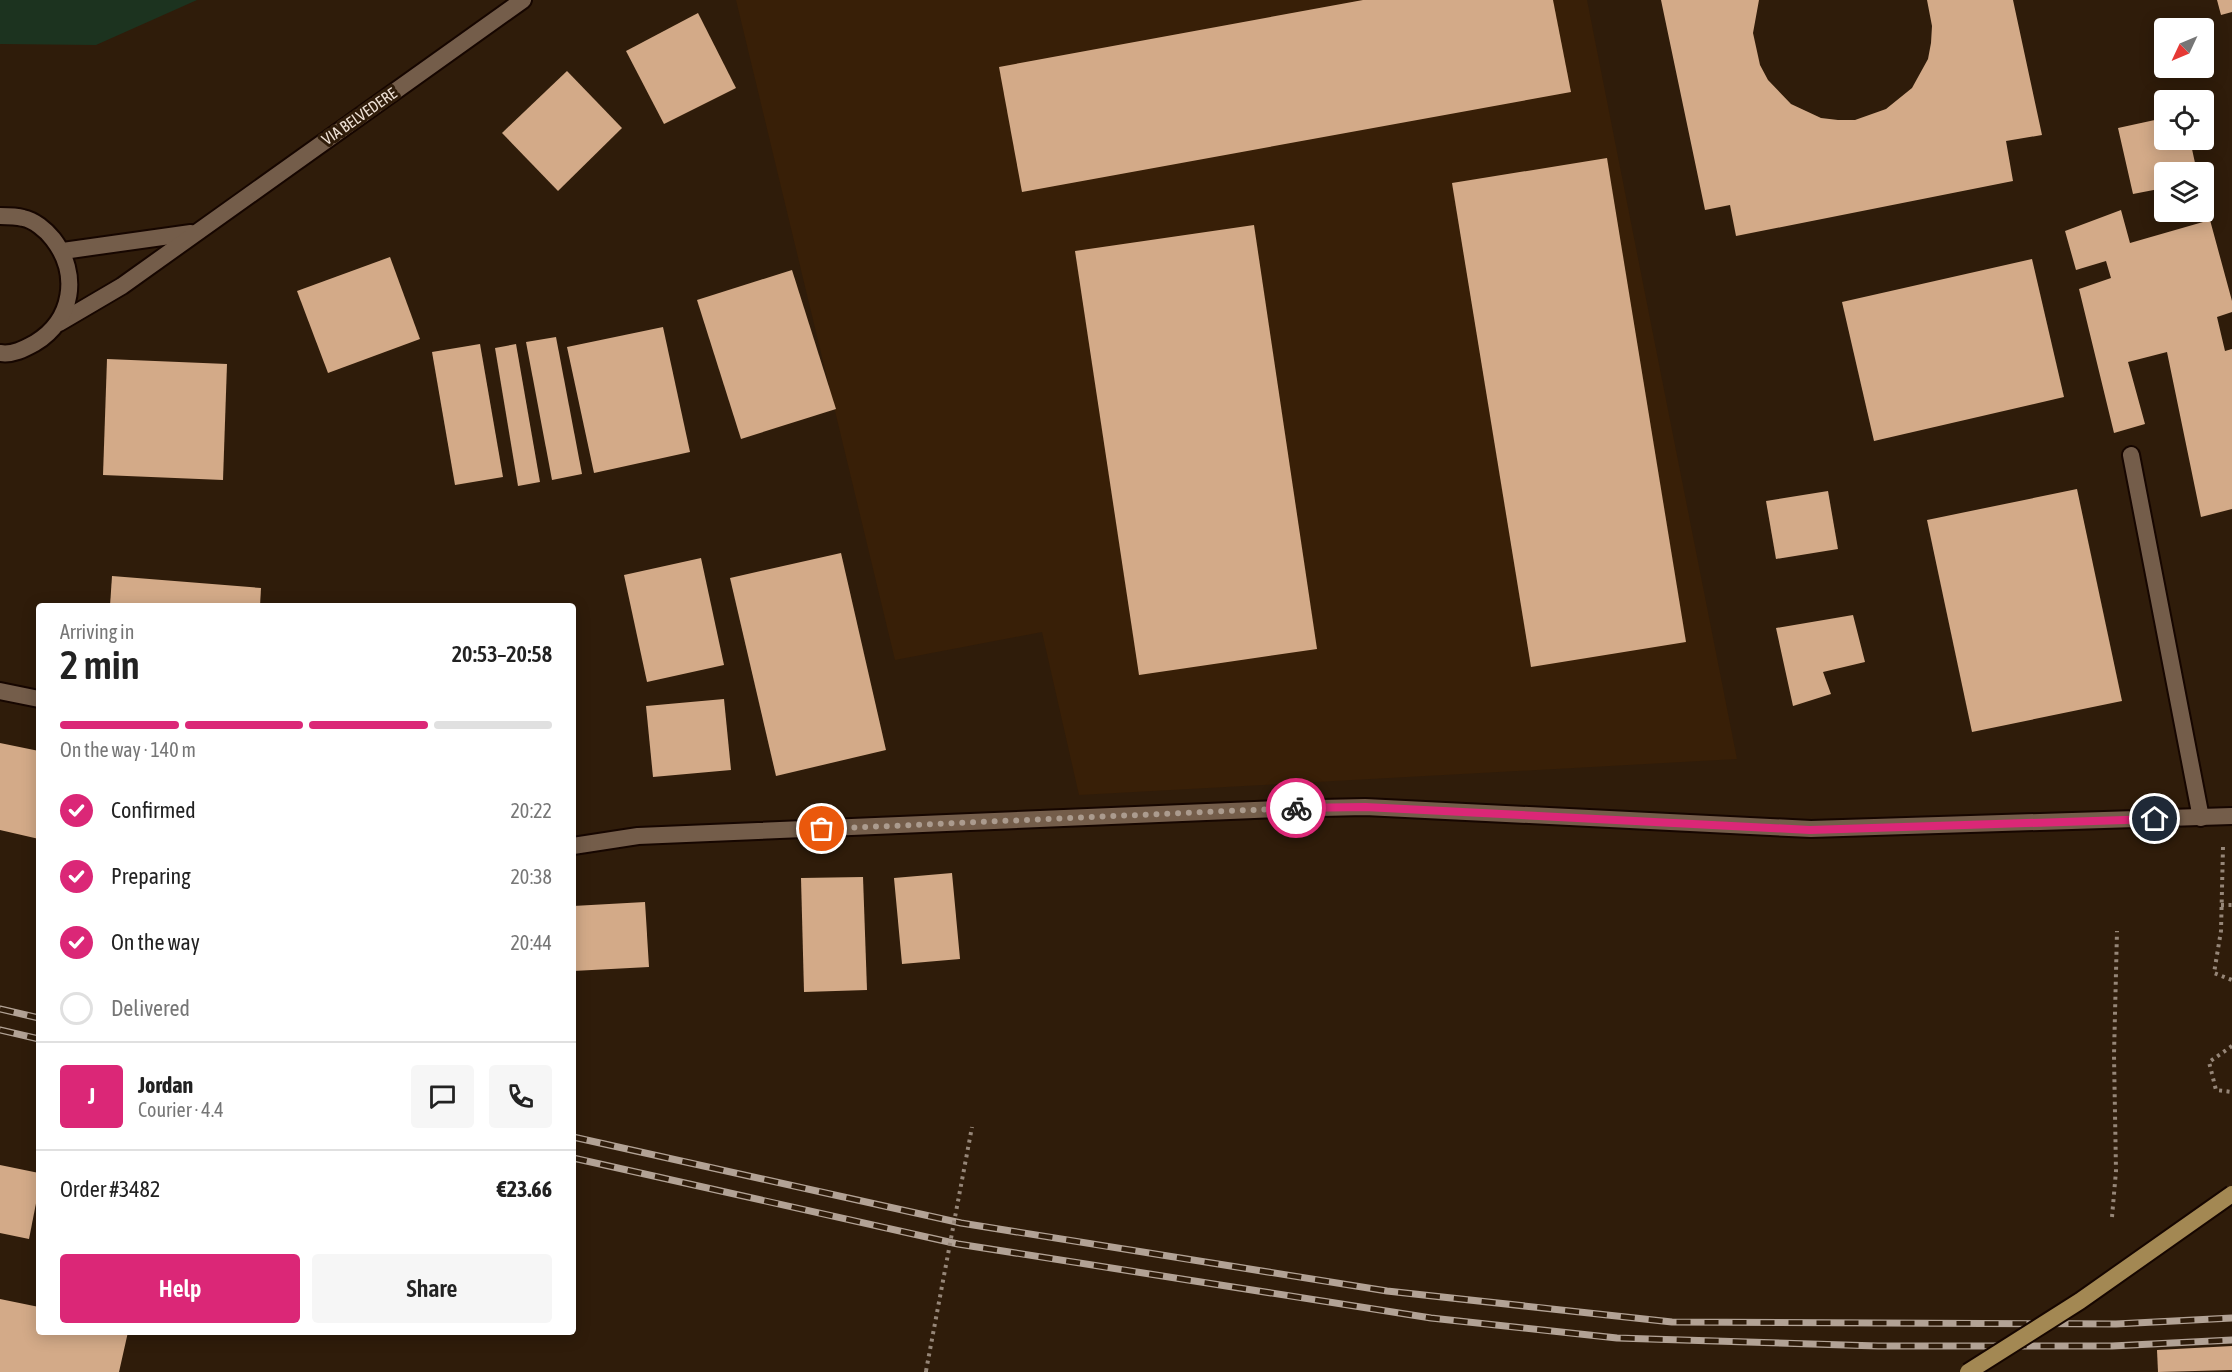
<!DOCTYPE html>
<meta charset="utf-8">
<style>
:root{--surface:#fff;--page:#f6f6f6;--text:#222;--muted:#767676;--line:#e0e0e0;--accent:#db2777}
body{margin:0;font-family:"Asap Condensed",sans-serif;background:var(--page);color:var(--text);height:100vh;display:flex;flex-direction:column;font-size:22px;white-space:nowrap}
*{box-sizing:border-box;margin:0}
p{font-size:20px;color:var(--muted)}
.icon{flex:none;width:33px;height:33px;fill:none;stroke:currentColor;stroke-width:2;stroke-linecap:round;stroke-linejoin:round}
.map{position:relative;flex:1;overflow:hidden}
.drawer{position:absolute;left:36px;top:603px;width:540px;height:732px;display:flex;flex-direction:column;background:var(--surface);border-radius:6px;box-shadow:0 3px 15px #0003}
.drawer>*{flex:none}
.needle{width:39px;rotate:226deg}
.buttons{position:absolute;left:2154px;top:18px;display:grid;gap:12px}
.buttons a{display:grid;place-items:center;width:60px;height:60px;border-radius:6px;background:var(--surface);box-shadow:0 3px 15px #0003;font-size:30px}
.pin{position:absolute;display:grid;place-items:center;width:51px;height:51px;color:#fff;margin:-26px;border:3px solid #fff;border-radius:50%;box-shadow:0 2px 6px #0007}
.courier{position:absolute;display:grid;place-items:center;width:60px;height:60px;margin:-30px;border:4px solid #db2777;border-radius:50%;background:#fff;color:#222;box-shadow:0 2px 8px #0007}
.headline em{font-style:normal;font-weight:600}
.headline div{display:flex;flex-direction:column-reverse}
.headline{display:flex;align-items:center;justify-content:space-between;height:102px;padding:0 24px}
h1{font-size:39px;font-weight:600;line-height:45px}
.bar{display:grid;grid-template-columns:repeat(4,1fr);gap:9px 6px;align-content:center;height:72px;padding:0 24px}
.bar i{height:8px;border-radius:4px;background:var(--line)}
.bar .active{background:var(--accent)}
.bar p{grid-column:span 4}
.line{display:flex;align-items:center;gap:15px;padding:0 24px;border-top:2px solid var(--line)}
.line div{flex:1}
.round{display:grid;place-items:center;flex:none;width:63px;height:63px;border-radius:6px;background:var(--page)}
ol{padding:0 24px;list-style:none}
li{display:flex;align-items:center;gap:18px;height:66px}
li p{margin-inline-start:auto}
li .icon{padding:6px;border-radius:50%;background:var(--accent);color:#fff;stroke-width:4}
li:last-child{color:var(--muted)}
li i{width:33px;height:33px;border:3px solid var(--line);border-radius:50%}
.primary-button{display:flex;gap:12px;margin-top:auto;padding:12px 24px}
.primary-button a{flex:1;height:69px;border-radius:6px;background:var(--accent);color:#fff;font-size:24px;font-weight:600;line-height:69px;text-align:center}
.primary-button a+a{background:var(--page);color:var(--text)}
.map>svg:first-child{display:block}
.built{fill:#381f07}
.green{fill:#1c331f}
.building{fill:#d3aa88}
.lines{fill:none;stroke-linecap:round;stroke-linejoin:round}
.service-casing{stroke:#160600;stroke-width:20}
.minor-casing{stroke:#160600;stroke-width:20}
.secondary-casing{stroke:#160600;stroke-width:20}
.path{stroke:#968678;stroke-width:4;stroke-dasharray:3 4.5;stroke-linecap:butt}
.service{stroke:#745d4a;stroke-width:16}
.minor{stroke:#745d4a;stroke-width:16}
.secondary{stroke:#745d4a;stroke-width:16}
.rail-casing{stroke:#b2a295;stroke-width:7}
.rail{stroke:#2f1c0a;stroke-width:4.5;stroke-dasharray:14;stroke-linecap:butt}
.primary-bridge-casing{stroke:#160600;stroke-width:20;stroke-linecap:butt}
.path-bridge{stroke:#968678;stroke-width:4;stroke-dasharray:3 4.5;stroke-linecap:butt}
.primary-bridge{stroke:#a38853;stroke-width:16}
.done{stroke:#ab9b8e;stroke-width:6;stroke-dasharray:0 10.8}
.route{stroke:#db2777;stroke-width:8}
.labels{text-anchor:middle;stroke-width:6;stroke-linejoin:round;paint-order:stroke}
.street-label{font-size:16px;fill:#eee0d5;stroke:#2f1c0a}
</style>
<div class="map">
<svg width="2232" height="1372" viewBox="0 0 2232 1372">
<rect width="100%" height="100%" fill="#2f1c0a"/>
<path class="built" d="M736,0H1587L1737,759L1079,795L1042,632L895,660Z"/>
<path class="green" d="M0,0H197L96,45L0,44Z"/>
<g class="building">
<path d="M1363,0H1553L1571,92L1022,192L999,67Z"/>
<path d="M1661,0H1759L1753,33L1760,65L1768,80L1791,104L1821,118L1838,120H1855L1886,109L1912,88L1928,59L1931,43L1932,26L1927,0H2013L2042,135L2006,141L2013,181L1736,236L1730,205L1705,210Z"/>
<path d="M2217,0H2232V12L2221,15Z"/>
<path d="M698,13L736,88L664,124L626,51Z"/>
<path d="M567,71L622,128L558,191L502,133Z"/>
<path d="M2164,118V140H2190L2197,172H2164V188L2133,194L2118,128Z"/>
<path d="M1607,158L1686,642L1531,667L1452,183Z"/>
<path d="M2121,210L2130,243L2210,220L2232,301V312L2217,317L2225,351L2232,349V509L2201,517L2167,352L2128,362L2145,424L2114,433L2079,289L2111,278L2106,261L2076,270L2065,231Z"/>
<path d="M1254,225L1317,649L1139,675L1075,251Z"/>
<path d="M390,257L420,339L328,373L297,291Z"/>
<path d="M2032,259L2064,397L1874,441L1842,302Z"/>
<path d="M792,270L836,409L741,439L697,300Z"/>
<path d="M663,327L690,452L594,473L567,347Z"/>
<path d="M556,337L582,474L552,480L526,342Z"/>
<path d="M480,344L503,477L455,485L432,352Z"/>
<path d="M516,344L540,482L518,486L495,348Z"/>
<path d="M107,359L227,364L223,480L103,475Z"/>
<path d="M2077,489L2122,701L1972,732L1927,520Z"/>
<path d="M1828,491L1838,549L1776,559L1766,501Z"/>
<path d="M841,553L886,750L776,776L730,578Z"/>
<path d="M701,558L724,665L647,682L624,575Z"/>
<path d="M112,576L261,588L260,606H110Z"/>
<path d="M1853,615L1865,662L1823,672L1831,694L1793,706L1776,628Z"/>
<path d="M724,699L731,770L653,777L646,706Z"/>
<path d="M0,743L39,751V839L0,830Z"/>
<path d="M952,873L960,959L902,964L894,878Z"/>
<path d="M863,877L867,990L804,992L801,878Z"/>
<path d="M645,902L649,967L573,971V906Z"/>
<path d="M0,1165L39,1173V1188L29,1239L0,1233Z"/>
<path d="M0,1299L39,1307V1332H128L119,1372H0Z"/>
<path d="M2232,1346V1370L2158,1372L2157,1350Z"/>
</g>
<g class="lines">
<g class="service-casing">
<path id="service" d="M2131,455L2201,818"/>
</g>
<g class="minor-casing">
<g id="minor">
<path d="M63,251L191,233"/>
<path d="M59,323L122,286L523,0"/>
<path d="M0,691L39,699"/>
<path d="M573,846L638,836L1276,809L1365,807L1811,829L2232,816"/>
</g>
</g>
<g class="secondary-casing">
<path id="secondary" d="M0,216C7,216 16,216 23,218C34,220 46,230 53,239C80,274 73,320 35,343C24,349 13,355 0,353"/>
</g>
<g class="path">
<path d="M2223,847L2221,931L2214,973L2232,980"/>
<path d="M2221,905H2232"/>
<path d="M2232,1046L2209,1062L2216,1090L2232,1092"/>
<path d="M2112,1217L2116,1171L2114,1055L2117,931"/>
<path d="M926,1372V1371"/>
</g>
<use href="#service" class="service"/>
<use href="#minor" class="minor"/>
<use href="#secondary" class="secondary"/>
<g class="rail-casing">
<g id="rail">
<path d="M0,1009L39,1018"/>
<path d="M0,1030L39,1039"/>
<path d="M573,1137L961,1223L1387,1291L1672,1322L2116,1324L2232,1318"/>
<path d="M573,1158L958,1244L1431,1318L1617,1338L1878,1346H2112L2232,1340"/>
</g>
</g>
<use href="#rail" class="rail"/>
<g class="primary-bridge-casing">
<path id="primary-bridge" d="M1968,1372L2080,1301L2232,1194"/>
</g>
<path class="path-bridge" d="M926,1371L972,1127"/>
<use href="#primary-bridge" class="primary-bridge"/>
</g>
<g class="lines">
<path class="done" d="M822,829L1296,808"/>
<path class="route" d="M1296,808L1365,807L1810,830L2155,819"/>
</g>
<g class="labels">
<g class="street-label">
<text transform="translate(359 116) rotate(-35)" y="6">VIA BELVEDERE</text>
</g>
</g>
</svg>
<div class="buttons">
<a><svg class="needle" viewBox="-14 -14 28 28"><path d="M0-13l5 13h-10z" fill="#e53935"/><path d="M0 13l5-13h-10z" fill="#767676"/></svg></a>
<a><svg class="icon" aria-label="locate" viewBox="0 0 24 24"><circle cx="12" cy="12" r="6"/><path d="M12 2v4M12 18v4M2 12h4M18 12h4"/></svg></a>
<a><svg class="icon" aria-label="layers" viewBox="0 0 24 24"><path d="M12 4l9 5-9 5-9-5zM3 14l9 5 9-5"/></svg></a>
</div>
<div class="pin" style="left:822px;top:829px;background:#ea580c"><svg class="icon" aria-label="bag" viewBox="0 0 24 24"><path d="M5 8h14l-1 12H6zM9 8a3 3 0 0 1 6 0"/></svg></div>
<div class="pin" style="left:2155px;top:819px;background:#1f2937"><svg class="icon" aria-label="home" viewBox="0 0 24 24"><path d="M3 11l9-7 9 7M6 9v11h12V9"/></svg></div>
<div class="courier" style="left:1296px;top:808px"><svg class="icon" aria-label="bike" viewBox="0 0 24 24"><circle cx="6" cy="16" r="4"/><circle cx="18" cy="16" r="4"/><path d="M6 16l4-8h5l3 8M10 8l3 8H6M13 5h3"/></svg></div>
<section class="drawer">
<div class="headline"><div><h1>2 min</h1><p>Arriving in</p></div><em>20:53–20:58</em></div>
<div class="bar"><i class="active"></i><i class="active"></i><i class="active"></i><i></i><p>On the way · 140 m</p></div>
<ol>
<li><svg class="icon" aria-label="check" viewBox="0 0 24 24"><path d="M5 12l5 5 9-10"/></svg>Confirmed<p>20:22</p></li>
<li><svg class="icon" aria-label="check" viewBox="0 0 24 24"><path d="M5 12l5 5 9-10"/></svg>Preparing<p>20:38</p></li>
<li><svg class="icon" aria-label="check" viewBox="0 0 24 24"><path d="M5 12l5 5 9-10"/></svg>On the way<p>20:44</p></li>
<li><i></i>Delivered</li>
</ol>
<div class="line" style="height:108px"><b class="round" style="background:var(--accent);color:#fff">J</b><div><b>Jordan</b><p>Courier · 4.4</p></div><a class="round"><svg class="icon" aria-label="chat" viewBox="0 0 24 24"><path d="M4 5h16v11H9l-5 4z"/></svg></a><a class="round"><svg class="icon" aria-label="phone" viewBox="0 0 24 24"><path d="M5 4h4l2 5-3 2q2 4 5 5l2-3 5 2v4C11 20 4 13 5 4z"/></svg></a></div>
<div class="line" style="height:78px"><div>Order #3482</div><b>€23.66</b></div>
<div class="primary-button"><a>Help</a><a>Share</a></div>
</section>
</div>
